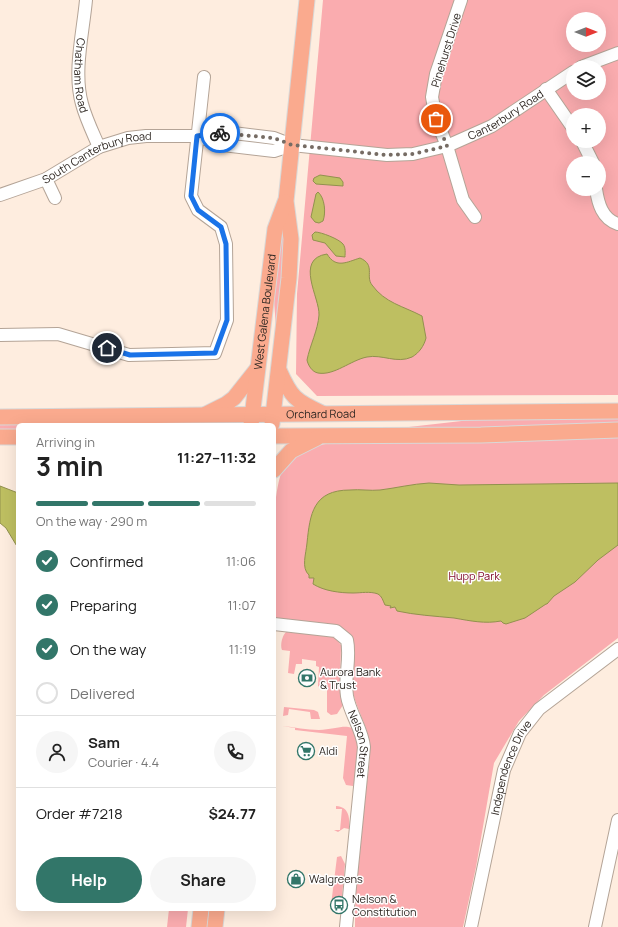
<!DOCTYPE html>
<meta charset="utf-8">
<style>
:root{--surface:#fff;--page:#f6f6f6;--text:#222;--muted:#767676;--line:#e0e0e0;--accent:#327669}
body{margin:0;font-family:Manrope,sans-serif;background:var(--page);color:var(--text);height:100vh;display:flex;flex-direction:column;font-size:15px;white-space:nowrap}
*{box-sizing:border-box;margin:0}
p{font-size:13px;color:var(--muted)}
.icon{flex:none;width:22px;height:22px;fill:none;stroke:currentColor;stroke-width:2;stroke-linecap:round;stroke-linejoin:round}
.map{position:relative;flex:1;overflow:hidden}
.details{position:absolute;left:16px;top:423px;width:260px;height:488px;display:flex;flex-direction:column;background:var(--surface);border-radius:6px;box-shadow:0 4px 16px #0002}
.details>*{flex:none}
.needle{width:26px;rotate:90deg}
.controls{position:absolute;left:566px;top:12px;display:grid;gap:8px}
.controls a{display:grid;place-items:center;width:40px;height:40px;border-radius:50%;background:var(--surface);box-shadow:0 4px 16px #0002;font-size:20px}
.pin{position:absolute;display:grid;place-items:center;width:34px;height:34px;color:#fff;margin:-17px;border:2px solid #fff;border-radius:50%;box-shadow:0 1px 4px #0007}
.courier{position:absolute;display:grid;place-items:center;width:40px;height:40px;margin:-20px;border:3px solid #1a73e8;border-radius:50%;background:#fff;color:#222;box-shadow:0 1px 5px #0007}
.headline em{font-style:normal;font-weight:700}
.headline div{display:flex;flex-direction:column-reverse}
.headline{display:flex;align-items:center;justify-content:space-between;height:68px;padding:0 20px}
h1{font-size:26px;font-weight:700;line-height:30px}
.bar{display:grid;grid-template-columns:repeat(4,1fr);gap:6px 4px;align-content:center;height:48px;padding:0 20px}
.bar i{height:5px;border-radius:3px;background:var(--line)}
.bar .current{background:var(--accent)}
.bar p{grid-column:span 4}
.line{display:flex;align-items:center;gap:10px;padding:0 20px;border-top:1px solid var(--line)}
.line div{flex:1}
.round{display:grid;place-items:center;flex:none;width:42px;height:42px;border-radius:21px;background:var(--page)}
ol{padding:0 20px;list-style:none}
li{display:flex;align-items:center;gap:12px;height:44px}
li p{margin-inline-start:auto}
li .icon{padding:4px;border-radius:50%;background:var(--accent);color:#fff;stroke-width:4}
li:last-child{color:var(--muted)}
li i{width:22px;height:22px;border:2px solid var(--line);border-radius:50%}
.button{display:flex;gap:8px;margin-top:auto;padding:8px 20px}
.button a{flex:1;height:46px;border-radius:24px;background:var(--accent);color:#fff;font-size:16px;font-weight:700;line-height:46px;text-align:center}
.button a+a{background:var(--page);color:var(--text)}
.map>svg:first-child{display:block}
.green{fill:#faacaf;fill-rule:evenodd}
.water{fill:#bebf61;stroke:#92914e}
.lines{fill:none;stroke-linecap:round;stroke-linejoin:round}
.minor-casing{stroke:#b4a497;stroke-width:14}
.major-casing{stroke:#d9d8d7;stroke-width:17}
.minor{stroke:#fff;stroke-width:12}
.major{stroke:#faaa8e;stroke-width:15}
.done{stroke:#766c64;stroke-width:4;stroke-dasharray:0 7.2}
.route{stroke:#1a73e8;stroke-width:5}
.labels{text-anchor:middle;stroke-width:3;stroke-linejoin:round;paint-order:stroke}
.street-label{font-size:11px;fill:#2d2621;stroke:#fefefe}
.park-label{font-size:11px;fill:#7d0524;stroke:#fefefe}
.poi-label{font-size:11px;fill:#2d2621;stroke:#fefefe;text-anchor:start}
</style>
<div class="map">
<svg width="618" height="927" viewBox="0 0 618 927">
<rect width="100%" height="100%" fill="#feeddf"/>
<g class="green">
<path d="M323,0H618V395L317,396L296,374L297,294ZM573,19H599V45H573ZM573,67H599V93H573ZM573,115H599V141H573ZM573,163H599V189H573Z"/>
<path d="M282,224L285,273L276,328L272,273Z"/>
<path d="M618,417V425L489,429L400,428L488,418Z"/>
<path d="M0,422H140L118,425H18V432H0Z"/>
<path d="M618,437V638L544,695L519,721L494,763L476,867L463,927H355C355,885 359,844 364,803C366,786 370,768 370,751C370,725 353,707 351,681C349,658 365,636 334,625L274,618C274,586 266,472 293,454C308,445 326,444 343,442Z"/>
<path d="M286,632L334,636L341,645L340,687L343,705L337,714L331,715L327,712V689L321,688L318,686L319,667L316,666V661L302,659V664H296L294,674L288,673L290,651L282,650C280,645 282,636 286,632Z"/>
<path d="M284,707L314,710L318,712L320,719H311L310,712L289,709L288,715L283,716Z"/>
<path d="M282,726C294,727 307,730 319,730C344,729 361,715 357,755C356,764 357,778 353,786L346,785L343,778L347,736L295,730V728Z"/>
<path d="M336,806C349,807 350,817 349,829L344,828L338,832L334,830H340L342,809H336Z"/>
<path d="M341,856L345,864L341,907L331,905L337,857Z"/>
<path d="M169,909H188L186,927H167Z"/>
</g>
<g class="water">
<path d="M320,175L340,178L343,182V186L316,184L313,181L314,178Z"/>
<path d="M318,192C325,198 326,213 323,221L319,223L315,222L311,217L316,194Z"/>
<path d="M315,232C321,232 339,239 343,244C346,248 345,253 345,257L336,256L325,243L313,240L312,235Z"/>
<path d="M327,254C336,269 347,262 360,258C376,265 365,276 372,285C385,303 403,306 422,316L426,338C424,346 419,353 412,357C397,364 382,354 367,357C351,360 334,376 318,373C312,372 308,365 307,360C310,345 318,330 319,315C320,298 294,259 327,254Z"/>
<path d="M429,483L459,485L618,483V545L598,560L575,582L554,596L547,604H546L525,618L506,624L503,623L501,621C485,624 471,621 454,618C434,616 415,615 397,611L395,607L390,608L391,606L385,605C383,601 382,596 378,594C370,591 361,593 353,593C340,593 324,591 313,584L314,578H309V575C301,568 306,554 307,543C310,514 313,490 350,490C360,489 370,491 380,490C396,488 412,484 429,483Z"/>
<path d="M0,486L18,493V548L6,528L0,523Z"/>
</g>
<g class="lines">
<g class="minor-casing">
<g id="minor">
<path id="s1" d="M86,0C83,33 73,72 82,104C86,119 93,133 99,147"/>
<path d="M461,0L436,74L432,97L436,119L447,146L463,200L475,217"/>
<path d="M581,67L618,53"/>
<path d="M546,89L573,128"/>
<path d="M200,137L223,145L274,151L292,145"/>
<path d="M582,141L593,163"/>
<path d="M46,179L55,198"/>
<path d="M596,189C598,203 602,219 618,224"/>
<path id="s2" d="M0,195L46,179L99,147L128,138L146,136H197L225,132L274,138L292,145L387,155L413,154L447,146L492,126L573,72"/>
<path d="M0,335L58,334L129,355L215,353L227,320L226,244L221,227L198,210L191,196L204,77"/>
<path id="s3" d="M274,624L336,631L347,640C351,658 344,677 347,696C350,714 362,728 364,747L346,927"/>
<path id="s4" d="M471,927L504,770L520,733L539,709L618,649"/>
<path d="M595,927L618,820"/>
</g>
</g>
<g class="major-casing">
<g id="major">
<path d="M279,370C291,397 295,401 322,413"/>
<path d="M206,414L226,404L234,398L257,369"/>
<path id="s5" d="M0,417L618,411"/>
<path d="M272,424L289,278L291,239L286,201L307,0"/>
<path id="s6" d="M251,425L275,229L285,202"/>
<path d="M274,436L481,435L618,430"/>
<path d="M0,437H18"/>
<path d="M274,470L291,451L317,438"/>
<path d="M199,927L201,909"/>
<path d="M215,927L217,909"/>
</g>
</g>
<use href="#minor" class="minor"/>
<use href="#major" class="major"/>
</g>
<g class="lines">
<path class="done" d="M220,133L274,138L292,145L387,155L413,154L447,146L436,119"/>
<path class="route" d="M107,348L130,355L215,353L227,320L226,244L221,227L198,210L191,196L197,136L220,133"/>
</g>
<defs>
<g id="bank-ring" transform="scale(0.9)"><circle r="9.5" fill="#fefefe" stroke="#327669" stroke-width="1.5"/><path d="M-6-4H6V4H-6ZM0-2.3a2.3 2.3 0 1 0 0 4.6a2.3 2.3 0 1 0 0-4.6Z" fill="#327669"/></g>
<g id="supermarket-ring" transform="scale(0.9)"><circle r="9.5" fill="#fefefe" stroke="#327669" stroke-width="1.5"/><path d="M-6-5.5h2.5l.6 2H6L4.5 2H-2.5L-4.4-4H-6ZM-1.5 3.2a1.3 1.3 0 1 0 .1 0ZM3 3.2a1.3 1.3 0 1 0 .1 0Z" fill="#327669"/></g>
<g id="shop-ring" transform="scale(0.9)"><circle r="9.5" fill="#fefefe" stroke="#327669" stroke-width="1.5"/><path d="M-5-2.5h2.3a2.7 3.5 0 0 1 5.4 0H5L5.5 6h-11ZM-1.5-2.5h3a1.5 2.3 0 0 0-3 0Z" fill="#327669"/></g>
<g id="bus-ring" transform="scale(0.9)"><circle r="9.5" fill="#fefefe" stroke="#327669" stroke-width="1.5"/><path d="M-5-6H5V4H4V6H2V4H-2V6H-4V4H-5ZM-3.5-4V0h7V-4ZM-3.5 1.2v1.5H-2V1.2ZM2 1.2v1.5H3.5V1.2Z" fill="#327669"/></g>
</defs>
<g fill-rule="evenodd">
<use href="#bank-ring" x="307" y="678"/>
<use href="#supermarket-ring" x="306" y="751"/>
<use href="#shop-ring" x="296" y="879"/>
<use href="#bus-ring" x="339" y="905"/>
</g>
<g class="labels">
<g class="street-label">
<text transform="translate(446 50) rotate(-73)" y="4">Pinehurst Drive</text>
<text dy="4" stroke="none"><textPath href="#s1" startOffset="76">Chatham Road</textPath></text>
<text dy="4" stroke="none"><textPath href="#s2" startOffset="530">Canterbury Road</textPath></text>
<text dy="4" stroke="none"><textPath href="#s2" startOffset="105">South Canterbury Road</textPath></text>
<text dy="4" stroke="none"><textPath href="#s6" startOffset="114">West Galena Boulevard</textPath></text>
<text dy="4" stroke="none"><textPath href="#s5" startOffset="321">Orchard Road</textPath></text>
<text dy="4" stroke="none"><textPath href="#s3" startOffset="183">Nelson Street</textPath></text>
<text dy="4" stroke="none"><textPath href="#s4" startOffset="165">Independence Drive</textPath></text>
</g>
<g class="park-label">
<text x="474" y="580">Hupp Park</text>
</g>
<g class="poi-label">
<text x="320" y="676">Aurora Bank<tspan x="320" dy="13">&amp; Trust</tspan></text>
<text x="319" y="755">Aldi</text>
<text x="309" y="883">Walgreens</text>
<text x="352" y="903">Nelson &amp;<tspan x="352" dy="13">Constitution</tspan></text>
</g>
</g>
</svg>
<div class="controls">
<a><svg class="needle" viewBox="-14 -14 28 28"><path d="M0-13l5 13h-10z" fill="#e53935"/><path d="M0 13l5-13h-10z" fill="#767676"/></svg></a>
<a><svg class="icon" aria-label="layers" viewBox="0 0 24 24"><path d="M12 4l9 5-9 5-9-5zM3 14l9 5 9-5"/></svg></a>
<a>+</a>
<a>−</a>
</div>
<div class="pin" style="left:436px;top:119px;background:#ea580c"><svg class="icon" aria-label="bag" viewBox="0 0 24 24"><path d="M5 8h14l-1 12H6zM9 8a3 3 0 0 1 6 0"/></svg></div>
<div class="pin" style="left:107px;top:348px;background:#1f2937"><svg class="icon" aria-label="home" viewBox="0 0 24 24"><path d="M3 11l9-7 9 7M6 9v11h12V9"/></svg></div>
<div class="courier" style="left:220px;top:133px"><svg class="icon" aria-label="bike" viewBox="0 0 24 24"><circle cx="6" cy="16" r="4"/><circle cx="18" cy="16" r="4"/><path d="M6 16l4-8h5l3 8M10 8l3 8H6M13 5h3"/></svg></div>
<section class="details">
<div class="headline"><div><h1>3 min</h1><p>Arriving in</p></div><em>11:27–11:32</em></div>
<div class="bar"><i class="current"></i><i class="current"></i><i class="current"></i><i></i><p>On the way · 290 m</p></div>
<ol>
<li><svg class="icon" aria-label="check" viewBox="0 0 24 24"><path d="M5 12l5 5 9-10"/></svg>Confirmed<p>11:06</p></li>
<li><svg class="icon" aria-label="check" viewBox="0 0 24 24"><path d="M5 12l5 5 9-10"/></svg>Preparing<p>11:07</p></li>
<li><svg class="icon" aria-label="check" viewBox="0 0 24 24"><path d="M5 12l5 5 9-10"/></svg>On the way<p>11:19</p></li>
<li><i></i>Delivered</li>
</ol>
<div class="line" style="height:72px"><a class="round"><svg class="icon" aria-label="person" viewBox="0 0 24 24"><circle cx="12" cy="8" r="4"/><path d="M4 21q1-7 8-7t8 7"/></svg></a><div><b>Sam</b><p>Courier · 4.4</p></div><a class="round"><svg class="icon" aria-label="phone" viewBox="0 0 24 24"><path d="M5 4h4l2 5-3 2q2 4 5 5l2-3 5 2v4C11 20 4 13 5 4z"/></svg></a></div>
<div class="line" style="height:52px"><div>Order #7218</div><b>$24.77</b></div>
<div class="button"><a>Help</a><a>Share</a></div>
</section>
</div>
